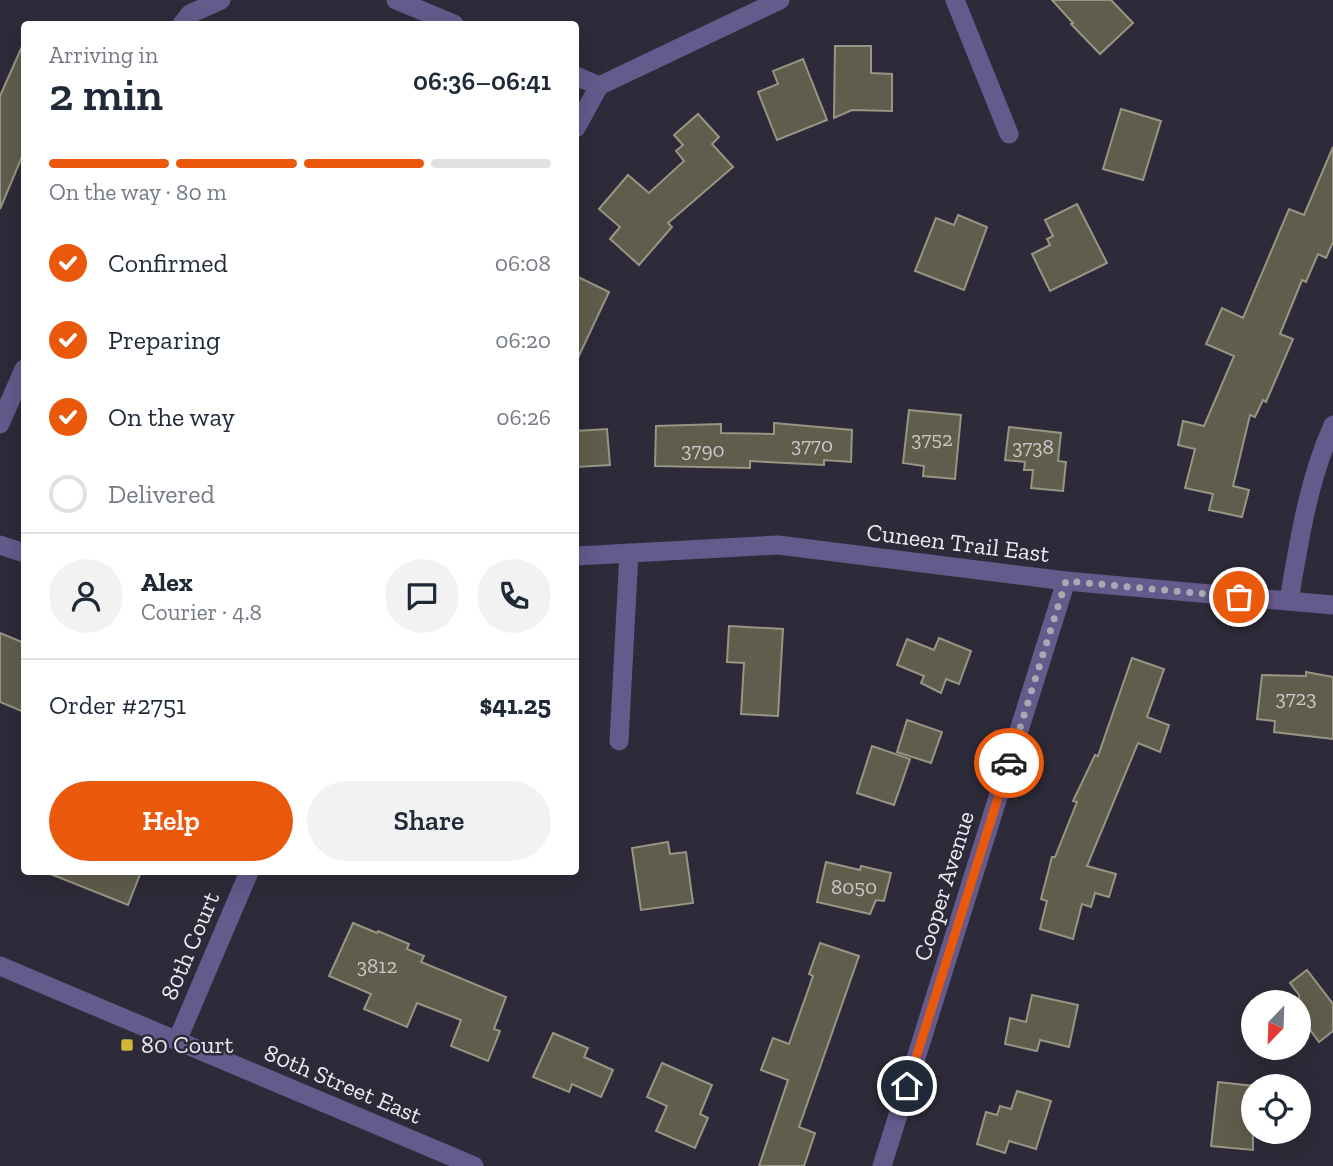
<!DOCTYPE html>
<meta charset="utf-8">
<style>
:root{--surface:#fff;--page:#f2f2f3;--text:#1f2937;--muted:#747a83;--line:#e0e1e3;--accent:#ea580c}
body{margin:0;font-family:"Zilla Slab",serif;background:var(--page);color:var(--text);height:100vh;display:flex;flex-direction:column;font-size:26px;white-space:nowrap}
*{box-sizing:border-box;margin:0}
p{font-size:23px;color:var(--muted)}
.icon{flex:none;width:38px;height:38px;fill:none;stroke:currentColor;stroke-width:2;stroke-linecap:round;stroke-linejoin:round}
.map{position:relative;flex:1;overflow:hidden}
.drawer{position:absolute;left:21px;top:21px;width:558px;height:854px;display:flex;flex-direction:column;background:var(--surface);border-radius:7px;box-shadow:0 7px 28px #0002}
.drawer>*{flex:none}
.needle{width:46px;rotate:203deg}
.tools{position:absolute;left:1241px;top:990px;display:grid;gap:14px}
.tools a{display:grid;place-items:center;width:70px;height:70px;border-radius:50%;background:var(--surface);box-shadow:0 7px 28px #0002;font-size:35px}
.pin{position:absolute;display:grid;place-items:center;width:60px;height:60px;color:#fff;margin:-30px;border:4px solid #fff;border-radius:50%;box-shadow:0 2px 7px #0007}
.courier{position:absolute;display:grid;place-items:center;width:70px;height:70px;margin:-35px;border:5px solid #ea580c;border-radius:50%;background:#fff;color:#222;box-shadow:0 2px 9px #0007}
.overview em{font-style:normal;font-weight:600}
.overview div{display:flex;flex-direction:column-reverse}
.overview{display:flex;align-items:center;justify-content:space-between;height:119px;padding:0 28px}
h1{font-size:46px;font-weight:600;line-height:52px}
.bar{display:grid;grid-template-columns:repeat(4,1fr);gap:10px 7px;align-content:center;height:84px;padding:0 28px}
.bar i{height:9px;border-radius:5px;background:var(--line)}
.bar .on{background:var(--accent)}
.bar p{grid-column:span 4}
.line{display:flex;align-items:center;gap:18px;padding:0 28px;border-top:2px solid var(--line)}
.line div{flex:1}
.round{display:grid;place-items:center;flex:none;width:74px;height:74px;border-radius:37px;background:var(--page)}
ol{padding:0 28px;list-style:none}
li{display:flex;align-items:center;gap:21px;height:77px}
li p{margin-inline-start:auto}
li .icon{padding:7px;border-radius:50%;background:var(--accent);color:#fff;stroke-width:4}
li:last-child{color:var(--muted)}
li i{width:38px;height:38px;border:4px solid var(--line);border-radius:50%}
.cta{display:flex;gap:14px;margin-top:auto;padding:14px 28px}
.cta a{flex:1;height:80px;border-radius:42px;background:var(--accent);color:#fff;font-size:28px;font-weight:600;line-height:80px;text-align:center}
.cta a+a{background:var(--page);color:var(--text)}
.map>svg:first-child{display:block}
.building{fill:#605d4c;stroke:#999584;stroke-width:2}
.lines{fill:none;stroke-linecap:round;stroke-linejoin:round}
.minor{stroke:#645a8c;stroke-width:19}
.tertiary{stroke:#645a8c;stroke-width:19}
.done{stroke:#a9a8b3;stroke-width:7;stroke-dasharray:0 12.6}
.route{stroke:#ea580c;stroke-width:9}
.poi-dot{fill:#d1b736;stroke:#2d2b39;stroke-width:2.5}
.labels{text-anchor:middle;stroke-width:5;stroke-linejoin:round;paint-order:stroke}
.number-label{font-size:21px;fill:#c9c8ca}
.street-label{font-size:24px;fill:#ecebf4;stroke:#2d2b39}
.poi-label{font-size:24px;fill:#ecebf4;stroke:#2d2b39;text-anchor:start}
</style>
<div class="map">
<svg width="1333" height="1166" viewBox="0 0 1333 1166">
<rect width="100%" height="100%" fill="#2d2b39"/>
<g class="building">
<path d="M1052,0H1111L1133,23L1100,54L1071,24L1073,23Z"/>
<path d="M24,42V152L0,209V96Z"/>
<path d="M835,46H871V73L892,74V111L852,110L834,118Z"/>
<path d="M803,59L827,120L777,140L758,92L778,84L773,71Z"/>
<path d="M1121,109L1161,121L1143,180L1103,169Z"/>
<path d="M698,114L719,137L712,144L733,167L668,223L672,227L639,265L610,239L620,227L599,209L628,175L649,193L684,161L676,151L683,145L674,135Z"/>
<path d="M1333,147V242L1326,258L1318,254L1306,282L1302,280L1280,334L1293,339L1266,402L1263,400L1255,417L1250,415L1233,486L1249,490L1242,517L1209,510L1213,494L1185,488L1195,449L1178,445L1183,421L1204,426L1234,356L1206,344L1222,308L1243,318L1289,209L1304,215Z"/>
<path d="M1077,204L1107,263L1050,291L1032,254L1050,245L1047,239L1053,236L1045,220Z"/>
<path d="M958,215L987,227L964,290L915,271L936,218L954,225Z"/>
<path d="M576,276L609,292L576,362Z"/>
<path d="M909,410L961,415L955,479L923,476L924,466L903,463Z"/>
<path d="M774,423L852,430L851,462L824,460V465L750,461V468L655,466L656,426L721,424V433L774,434Z"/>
<path d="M1009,427L1061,433L1058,461L1066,462L1063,491L1031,488L1033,470H1024L1025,462L1005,460Z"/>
<path d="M607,429L610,465L576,467V431Z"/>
<path d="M729,626L783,629L778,716L741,714L744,663L727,662Z"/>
<path d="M0,633L24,643V712L0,702Z"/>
<path d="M939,638L971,651L959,684L946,679L941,693L921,683L924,676L897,665L907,639L934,650Z"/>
<path d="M1132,658L1164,669L1147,717L1169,725L1160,752L1138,743L1087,866L1116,874L1109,897L1095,893L1091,907L1082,904L1073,939L1040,929L1047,901L1041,899L1052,857H1055L1077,802L1073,801L1095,755L1098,756Z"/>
<path d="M1306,672L1333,677V739L1274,732L1275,721L1257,719L1262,675L1306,676Z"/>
<path d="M907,720L942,732L931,763L897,752Z"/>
<path d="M872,746L910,759L894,805L857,793Z"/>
<path d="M668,842L670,854L686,852L693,903L641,910L632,848Z"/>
<path d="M826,862L860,870L861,866L891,873L884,901L876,900L870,914L817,902Z"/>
<path d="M48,872H141L128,905L48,873Z"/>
<path d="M353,923L377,933L378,931L409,944L407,949L424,956L421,962L506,997L494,1029L500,1031L488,1061L451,1046L461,1020L417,1003L407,1027L364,1009L371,994L329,976Z"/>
<path d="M820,943L859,956L799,1127L815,1133L804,1166H759L788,1080L761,1070L773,1038L789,1044L813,976L809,974Z"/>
<path d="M1307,970L1333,1004V1031L1319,1042L1308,1027L1298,1034L1299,995L1290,983Z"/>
<path d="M1032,995L1078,1005L1069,1047L1040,1040L1037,1051L1005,1044L1010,1018L1026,1022Z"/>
<path d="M553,1033L588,1048L584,1057L613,1070L601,1097L572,1084L569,1092L533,1077Z"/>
<path d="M662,1063L712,1085L700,1114L708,1118L695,1148L656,1131L667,1106L647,1097Z"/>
<path d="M1218,1082L1254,1086L1250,1114H1253V1150L1211,1146Z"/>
<path d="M1017,1091L1051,1101L1036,1149L1009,1141L1005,1153L977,1144L986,1112L997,1115L1000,1106L1011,1109Z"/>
</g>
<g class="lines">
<g class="minor">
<path d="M396,0L454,24"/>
<path d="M955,0L1009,134"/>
<path d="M182,24L190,14L221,0"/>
<path d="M576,76L599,86"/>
<path d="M576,128L599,86L780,0"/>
<path d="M0,424L24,369"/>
<path d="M0,545L24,553"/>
<path d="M576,556L778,545L1066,581L1333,605"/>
<path d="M1289,601C1299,541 1308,481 1333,425"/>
<path d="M619,741L629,553"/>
<path d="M177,1041L249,872"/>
<path d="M882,1166L1066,581"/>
</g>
<path class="tertiary" d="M0,966L474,1166"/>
</g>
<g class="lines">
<path class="done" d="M1009,763L1066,581L1239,597"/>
<path class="route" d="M907,1086L1009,763"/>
</g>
<rect class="poi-dot" x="120" y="1038" width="14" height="14" rx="3.5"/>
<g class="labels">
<g class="number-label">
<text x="932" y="446">3752</text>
<text x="812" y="452">3770</text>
<text x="1033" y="454">3738</text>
<text x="703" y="457">3790</text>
<text x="1296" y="705">3723</text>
<text x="854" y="894">8050</text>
<text x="377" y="973">3812</text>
</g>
<g class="street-label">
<text transform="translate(958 543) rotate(7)" y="8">Cuneen Trail East</text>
<text transform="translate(944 886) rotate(-73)" y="8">Cooper Avenue</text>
<text transform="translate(190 946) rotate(-67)" y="8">80th Court</text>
<text transform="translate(343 1084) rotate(23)" y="8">80th Street East</text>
</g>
<g class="poi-label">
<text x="141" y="1053">80 Court</text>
</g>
</g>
</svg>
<div class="tools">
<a><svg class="needle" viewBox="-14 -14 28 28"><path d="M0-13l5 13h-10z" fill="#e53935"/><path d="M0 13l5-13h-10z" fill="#747a83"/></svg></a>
<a><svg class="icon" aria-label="locate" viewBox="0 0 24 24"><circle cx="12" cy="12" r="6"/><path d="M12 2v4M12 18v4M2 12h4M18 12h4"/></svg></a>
</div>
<div class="pin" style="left:1239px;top:597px;background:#ea580c"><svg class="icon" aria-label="bag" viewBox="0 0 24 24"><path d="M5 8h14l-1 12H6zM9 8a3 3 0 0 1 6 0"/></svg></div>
<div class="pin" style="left:907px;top:1086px;background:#1f2937"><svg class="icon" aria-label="home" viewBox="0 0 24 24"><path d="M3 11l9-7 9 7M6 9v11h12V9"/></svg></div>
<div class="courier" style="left:1009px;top:763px"><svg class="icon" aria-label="car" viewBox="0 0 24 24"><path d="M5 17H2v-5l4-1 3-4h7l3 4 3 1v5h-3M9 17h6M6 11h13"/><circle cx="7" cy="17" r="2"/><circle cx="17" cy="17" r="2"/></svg></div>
<section class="drawer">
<div class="overview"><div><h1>2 min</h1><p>Arriving in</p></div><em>06:36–06:41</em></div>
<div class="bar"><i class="on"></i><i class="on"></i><i class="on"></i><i></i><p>On the way · 80 m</p></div>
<ol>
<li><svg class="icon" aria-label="check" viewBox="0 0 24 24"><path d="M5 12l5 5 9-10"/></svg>Confirmed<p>06:08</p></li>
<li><svg class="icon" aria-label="check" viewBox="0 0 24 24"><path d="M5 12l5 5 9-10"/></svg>Preparing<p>06:20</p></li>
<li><svg class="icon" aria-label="check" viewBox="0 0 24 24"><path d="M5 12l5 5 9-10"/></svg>On the way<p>06:26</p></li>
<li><i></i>Delivered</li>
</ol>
<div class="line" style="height:126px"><a class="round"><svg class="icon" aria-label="person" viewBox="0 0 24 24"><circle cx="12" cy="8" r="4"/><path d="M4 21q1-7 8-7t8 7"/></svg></a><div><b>Alex</b><p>Courier · 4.8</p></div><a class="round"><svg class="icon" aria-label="chat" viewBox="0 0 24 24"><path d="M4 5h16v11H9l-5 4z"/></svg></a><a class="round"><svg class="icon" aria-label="phone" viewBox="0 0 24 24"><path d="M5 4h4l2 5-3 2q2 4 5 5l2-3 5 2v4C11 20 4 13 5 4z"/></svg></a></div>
<div class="line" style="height:91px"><div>Order #2751</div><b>$41.25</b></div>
<div class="cta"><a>Help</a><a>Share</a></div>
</section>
</div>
